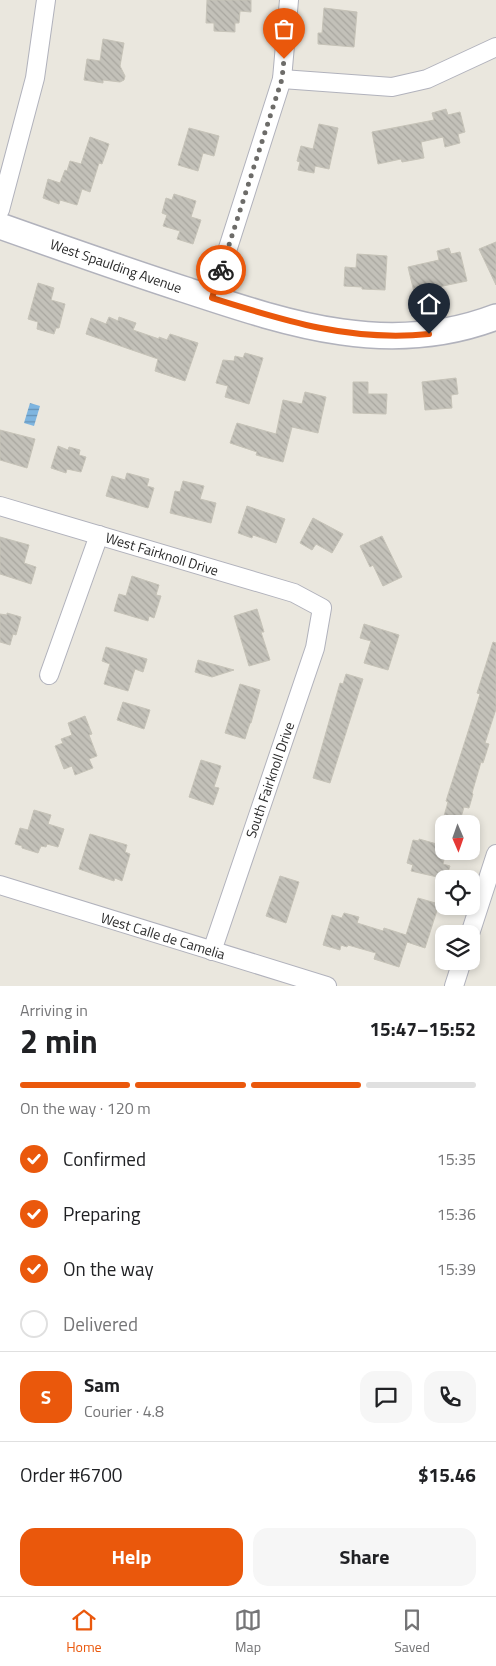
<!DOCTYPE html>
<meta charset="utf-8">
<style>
:root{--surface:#fff;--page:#f6f6f6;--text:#202124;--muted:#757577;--line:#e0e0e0;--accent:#ea580c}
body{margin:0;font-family:"Titillium Web",sans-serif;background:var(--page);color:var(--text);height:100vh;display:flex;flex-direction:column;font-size:19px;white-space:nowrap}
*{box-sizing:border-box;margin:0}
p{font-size:16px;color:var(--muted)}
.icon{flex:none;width:28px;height:28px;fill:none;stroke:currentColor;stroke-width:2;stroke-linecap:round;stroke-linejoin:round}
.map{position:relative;height:986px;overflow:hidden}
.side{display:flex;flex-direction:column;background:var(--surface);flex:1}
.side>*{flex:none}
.needle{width:32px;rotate:178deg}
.controls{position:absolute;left:435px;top:815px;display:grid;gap:10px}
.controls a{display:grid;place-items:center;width:45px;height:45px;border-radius:10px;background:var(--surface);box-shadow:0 2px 8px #0003;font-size:25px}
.pin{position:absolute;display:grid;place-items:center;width:42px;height:42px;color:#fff;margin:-51px -21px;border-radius:50% 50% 50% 0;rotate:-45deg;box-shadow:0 0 5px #0007}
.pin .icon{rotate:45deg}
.courier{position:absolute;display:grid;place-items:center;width:50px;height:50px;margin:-25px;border:4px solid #ea580c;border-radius:50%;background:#fff;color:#222;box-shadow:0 1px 6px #0007}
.summary em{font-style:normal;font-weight:700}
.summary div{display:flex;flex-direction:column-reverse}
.summary{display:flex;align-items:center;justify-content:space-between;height:85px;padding:0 20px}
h1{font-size:32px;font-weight:700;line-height:38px}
.bar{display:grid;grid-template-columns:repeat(4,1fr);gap:8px 5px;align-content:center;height:60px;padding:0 20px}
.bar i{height:6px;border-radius:4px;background:var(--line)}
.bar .active{background:var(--accent)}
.bar p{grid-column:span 4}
.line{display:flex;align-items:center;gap:12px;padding:0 20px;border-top:1px solid var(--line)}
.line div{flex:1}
.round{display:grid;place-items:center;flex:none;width:52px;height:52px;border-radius:15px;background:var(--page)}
ol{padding:0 20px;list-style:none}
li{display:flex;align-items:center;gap:15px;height:55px}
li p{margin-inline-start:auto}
li .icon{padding:5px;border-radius:50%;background:var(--accent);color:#fff;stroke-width:4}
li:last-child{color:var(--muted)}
li i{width:28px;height:28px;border:2px solid var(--line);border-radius:50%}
.button{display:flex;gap:10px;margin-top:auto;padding:10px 20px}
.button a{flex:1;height:58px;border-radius:15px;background:var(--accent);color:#fff;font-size:20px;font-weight:700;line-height:58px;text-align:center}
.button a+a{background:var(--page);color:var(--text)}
.menu{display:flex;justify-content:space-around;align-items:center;height:70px;border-top:1px solid var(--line);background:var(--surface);font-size:14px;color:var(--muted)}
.menu a{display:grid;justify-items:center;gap:2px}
.menu .active{color:var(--accent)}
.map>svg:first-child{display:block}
.water{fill:url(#water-rules)}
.building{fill:url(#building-back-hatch);stroke:#c6c3b8}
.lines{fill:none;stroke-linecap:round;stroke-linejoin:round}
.street-casing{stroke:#b1b2bc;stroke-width:20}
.secondary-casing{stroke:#b1b2bc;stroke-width:28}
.street{stroke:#fff;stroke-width:18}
.secondary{stroke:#fff;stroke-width:25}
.done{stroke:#6d6c69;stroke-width:5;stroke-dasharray:0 9}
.route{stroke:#ea580c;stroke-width:6}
.labels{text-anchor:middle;stroke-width:4;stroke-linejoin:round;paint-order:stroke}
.street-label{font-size:14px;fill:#2a2a2a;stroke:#fff}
</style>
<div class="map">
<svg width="496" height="986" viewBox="0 0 496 986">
<defs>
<pattern id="water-rules" width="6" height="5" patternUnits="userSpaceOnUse" patternTransform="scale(1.25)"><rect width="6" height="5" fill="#7eb5e0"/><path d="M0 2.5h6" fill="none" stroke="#6793b6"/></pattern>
<pattern id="building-back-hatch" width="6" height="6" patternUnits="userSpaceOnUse" patternTransform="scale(1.25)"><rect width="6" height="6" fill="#c3c1b9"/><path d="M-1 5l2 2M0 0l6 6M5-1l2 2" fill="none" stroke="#a8a69f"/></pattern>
</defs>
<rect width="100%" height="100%" fill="#eae7de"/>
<path class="water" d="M30,403L40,406L34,426L24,423Z"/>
<g class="building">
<path d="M207,0H251V12L240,11L239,23H235V32L214,31V23H206Z"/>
<path d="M324,8L357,12L354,47L318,44V33H322Z"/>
<path d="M103,39L124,43L120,66L125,76L124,80L120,82L103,80V83L84,80L87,59L100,61Z"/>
<path d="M446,109L448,115L460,112L465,132L458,134L460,143L445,147L443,137L421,142L424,158L402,162L401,159L378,164L372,132L434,120L432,113Z"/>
<path d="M319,124L338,128L329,169L315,166L314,173L298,170L300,162L297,161L301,146L313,149Z"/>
<path d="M189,128L219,136L214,156L203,153L198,171L178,165Z"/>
<path d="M90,137L109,144L102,164L99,163L90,192L82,189L77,205L60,200L59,204L43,198L48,179L60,183L65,170L67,171L70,161L81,164Z"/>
<path d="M174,194L196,201L191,217L201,220L193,244L177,239L180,231L163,226L167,215L162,213L166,198L172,200Z"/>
<path d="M496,242V285L479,249Z"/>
<path d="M449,248L451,254L460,252L467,281L414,292L408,267L439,260L437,251Z"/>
<path d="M357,254L387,256L385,290L362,289V287L344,286L345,267L356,268Z"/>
<path d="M38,283L54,288L51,300L65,304L59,328H56L54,334L37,329L38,322L28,319Z"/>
<path d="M109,317L118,321L119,317L136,323L133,330L159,339V337L167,340L170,334L198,343L185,381L155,371L158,359L86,334L91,318L106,324Z"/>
<path d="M245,353L263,358L249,404L225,397L228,386L216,383L223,360L234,361L235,356L243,358Z"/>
<path d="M456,378L458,394L451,395L452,408L425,410L422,382Z"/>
<path d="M353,382H368V394H387L386,414L353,413Z"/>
<path d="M305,392L326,397L318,433L292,427L283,462L256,455L257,452L230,443L237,423L276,434L283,400L302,404Z"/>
<path d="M0,430L35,439L27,468L0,460Z"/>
<path d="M58,446L68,450L69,447L80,450L79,455L86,457L81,472L67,469L66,473L51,468Z"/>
<path d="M127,473L149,479L147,486L154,488L148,508L106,496L112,476L125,480Z"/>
<path d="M183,481L204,486L200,499L216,503L211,523L170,513L175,491L180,492Z"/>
<path d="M247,506L285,519L276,543L253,535L252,538L238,533Z"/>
<path d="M313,518L343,534L332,553L316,544L312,550L300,543Z"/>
<path d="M382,536L402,577L383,586L373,565L370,567L360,546Z"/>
<path d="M0,537L29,545L24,563L36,567L31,584L0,574Z"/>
<path d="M132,576L159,585L156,595L161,596L154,618L149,616L148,621L114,611L119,594L126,596Z"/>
<path d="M257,609L264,632H261L270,660L249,666L234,616Z"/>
<path d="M7,613L21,617L16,635L13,634L10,645L0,642V614L7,615Z"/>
<path d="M364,624L399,635L388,670L364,663L371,641L360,638Z"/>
<path d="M493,642L496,643V709L485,743L489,744L483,763L481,762L472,793L473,794L469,808L464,807L460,821L444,816L448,802L446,801L480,694L477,693Z"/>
<path d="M106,647L147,659L143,672L135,669L128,691L104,684L110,664L102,661Z"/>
<path d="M198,660L234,670L212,677L195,672Z"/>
<path d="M346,674L363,679L330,783L313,778L340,683L343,684Z"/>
<path d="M240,684L260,690L251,723H250L245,739L225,733Z"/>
<path d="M123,702L150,710L144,729L117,720Z"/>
<path d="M85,716L92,734L89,735L97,756L89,759L93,768L75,775L72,766L64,769L55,746L63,743L61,739L72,735L68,723Z"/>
<path d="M201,760L221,766L214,787L219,788L213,805L189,797Z"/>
<path d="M34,810L51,815L48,824L64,829L58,847L47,844L46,847L41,846L38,853L22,848V846L15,844L20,828L28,830Z"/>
<path d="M90,834L127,845L125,852L130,854L122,881L115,878L114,881L79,869Z"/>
<path d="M419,839L444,846V851H446L443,864L450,866L446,879L411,871L413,865L407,863L413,840L419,841Z"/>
<path d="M280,876L299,882L286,923L266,916Z"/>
<path d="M418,898L439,904L425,948L407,942L399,967L374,959L376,953L348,945L347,947L341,945L340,950L323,945L332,915L342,918L344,913L359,917L357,923L383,931L384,928L406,935Z"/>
</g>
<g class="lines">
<g class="street-casing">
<g id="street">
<path d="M282,79L392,87L427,79L496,47"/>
<path d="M0,210L35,78L46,0"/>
<path d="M212,298L282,79L289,0"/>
<path d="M0,506L294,593L322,608L315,648L212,951"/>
<path d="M49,675L99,535"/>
<path d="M0,885L327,986"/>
<path d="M470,934L496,854"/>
<path d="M454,986L462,961"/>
</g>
</g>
<g class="secondary-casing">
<path id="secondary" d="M0,226C62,248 124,270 186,290C289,324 389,358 496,317"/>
</g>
<use href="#street" class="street"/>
<use href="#secondary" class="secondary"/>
</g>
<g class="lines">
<path class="done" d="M221,270L282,79L284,59"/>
<path class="route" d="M221,270L212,298C285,321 351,342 429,334"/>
</g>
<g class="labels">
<g class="street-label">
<text transform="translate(116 266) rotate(19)" y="5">West Spaulding Avenue</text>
<text transform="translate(162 554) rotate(17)" y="5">West Fairknoll Drive</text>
<text transform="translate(270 780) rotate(-71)" y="5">South Fairknoll Drive</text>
<text transform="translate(163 936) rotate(17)" y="5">West Calle de Camelia</text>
</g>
</g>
</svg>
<div class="controls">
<a><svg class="needle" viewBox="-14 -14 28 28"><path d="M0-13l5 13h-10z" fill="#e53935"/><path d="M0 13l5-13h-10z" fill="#757577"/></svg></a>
<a><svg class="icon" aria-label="locate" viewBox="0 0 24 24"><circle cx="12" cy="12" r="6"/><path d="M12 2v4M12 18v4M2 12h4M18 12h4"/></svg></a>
<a><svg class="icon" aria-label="layers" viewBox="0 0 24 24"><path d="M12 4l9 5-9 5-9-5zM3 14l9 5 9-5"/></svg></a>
</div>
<div class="pin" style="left:284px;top:59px;background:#ea580c"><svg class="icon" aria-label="bag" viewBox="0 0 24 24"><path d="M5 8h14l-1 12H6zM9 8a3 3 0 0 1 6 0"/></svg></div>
<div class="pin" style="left:429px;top:334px;background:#1f2937"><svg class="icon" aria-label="home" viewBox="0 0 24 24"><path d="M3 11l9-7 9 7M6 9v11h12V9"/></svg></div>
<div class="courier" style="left:221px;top:270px"><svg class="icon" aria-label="bike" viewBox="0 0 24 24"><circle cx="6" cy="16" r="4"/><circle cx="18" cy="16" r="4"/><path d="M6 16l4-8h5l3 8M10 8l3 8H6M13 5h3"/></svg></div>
</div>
<section class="side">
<div class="summary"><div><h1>2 min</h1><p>Arriving in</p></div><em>15:47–15:52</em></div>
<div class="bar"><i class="active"></i><i class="active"></i><i class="active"></i><i></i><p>On the way · 120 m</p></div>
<ol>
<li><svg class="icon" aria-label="check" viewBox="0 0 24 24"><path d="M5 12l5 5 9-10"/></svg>Confirmed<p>15:35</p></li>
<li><svg class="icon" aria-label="check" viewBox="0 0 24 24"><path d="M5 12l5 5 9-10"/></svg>Preparing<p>15:36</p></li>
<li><svg class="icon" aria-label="check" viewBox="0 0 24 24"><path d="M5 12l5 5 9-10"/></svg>On the way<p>15:39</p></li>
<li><i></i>Delivered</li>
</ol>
<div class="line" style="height:90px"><b class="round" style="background:var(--accent);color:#fff">S</b><div><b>Sam</b><p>Courier · 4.8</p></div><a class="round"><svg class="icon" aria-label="chat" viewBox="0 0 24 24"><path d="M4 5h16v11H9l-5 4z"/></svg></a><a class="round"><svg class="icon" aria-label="phone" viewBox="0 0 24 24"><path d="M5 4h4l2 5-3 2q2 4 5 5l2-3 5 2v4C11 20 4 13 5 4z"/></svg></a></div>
<div class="line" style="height:65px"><div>Order #6700</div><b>$15.46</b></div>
<div class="button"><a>Help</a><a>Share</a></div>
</section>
<nav class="menu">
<a class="active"><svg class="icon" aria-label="home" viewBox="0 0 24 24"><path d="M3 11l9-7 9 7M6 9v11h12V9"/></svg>Home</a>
<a><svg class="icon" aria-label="map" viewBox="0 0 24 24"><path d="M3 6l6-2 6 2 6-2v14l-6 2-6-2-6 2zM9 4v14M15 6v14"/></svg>Map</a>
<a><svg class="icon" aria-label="saved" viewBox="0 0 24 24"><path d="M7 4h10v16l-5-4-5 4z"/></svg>Saved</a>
</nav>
